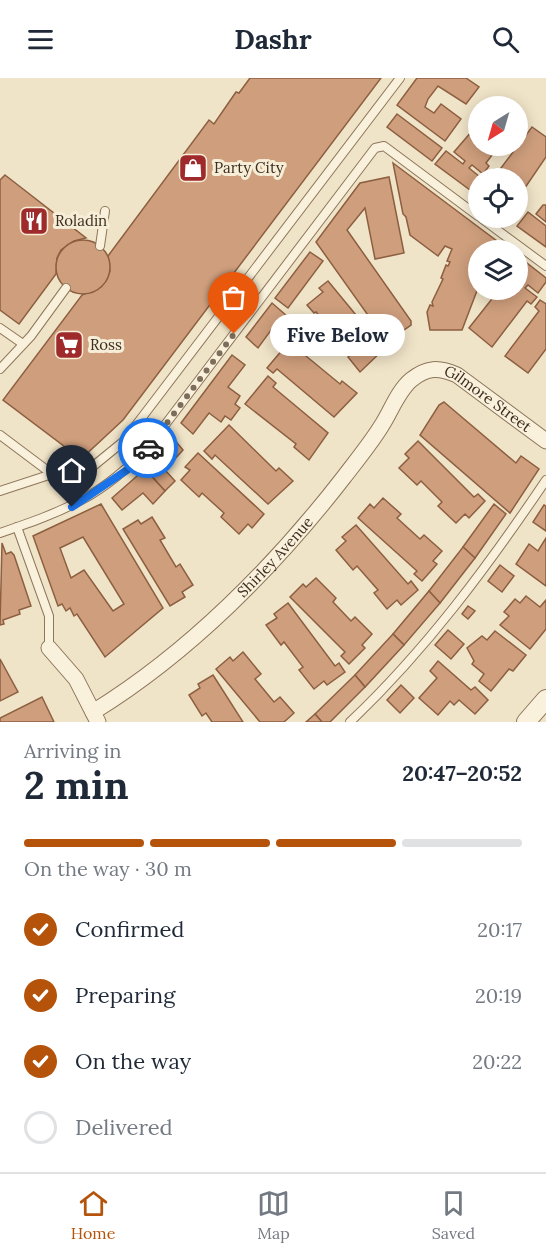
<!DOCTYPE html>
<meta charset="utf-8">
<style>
:root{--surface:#fff;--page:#f2f2f3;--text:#1f2937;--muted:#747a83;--line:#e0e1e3;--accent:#b45309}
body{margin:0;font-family:Lora,serif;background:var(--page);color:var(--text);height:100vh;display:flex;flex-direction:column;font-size:22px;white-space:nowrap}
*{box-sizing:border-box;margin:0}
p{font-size:20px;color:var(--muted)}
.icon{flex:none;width:33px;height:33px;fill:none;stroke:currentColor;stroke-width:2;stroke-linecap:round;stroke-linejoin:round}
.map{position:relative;height:644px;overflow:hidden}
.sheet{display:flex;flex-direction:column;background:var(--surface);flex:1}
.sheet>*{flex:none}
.needle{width:39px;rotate:217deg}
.controls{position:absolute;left:468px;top:18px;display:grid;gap:12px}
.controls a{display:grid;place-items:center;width:60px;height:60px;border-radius:50%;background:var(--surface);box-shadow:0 3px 15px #0003;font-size:30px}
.pin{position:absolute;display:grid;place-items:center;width:51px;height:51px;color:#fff;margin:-62px -26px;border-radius:50% 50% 50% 0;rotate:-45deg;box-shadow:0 0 6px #0007}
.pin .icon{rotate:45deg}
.courier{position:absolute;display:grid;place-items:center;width:60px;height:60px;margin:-30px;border:4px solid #1a73e8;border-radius:50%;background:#fff;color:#222;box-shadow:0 2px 8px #0007}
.bubble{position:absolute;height:42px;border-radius:21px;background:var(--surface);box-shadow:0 3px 15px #0003;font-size:20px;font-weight:800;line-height:42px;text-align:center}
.head em{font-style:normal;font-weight:800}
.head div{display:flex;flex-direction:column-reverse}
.head{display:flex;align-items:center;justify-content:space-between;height:102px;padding:0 24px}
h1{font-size:39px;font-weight:800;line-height:45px}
.bar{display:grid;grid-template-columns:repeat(4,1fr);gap:9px 6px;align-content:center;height:72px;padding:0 24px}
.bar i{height:8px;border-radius:4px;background:var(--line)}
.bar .current{background:var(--accent)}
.bar p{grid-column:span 4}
ol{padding:0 24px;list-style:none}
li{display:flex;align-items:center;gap:18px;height:66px}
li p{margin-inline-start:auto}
li .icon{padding:6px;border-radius:50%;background:var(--accent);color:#fff;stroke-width:4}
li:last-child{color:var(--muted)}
li i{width:33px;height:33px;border:3px solid var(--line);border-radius:50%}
header{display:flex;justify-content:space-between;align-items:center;height:78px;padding:0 24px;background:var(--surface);font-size:27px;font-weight:800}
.tab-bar{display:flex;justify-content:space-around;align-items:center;height:84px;border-top:2px solid var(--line);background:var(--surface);font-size:16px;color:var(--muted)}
.tab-bar a{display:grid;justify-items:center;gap:3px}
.tab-bar .current{color:var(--accent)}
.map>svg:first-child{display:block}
.building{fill:#cf9f7d;stroke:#8d5f41;stroke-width:1.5;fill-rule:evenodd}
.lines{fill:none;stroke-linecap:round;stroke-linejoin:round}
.service-casing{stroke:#8d765c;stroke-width:10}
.minor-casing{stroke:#8d765c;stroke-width:17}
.tertiary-casing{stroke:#8d765c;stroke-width:20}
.service{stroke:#faf1dc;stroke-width:8}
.minor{stroke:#faf1dc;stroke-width:15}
.tertiary{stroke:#faf1dc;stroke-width:18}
.done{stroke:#7c6e5b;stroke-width:6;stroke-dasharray:0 10.8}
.route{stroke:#1a73e8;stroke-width:8}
.labels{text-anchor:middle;stroke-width:6;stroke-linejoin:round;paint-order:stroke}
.poi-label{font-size:15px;fill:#3d2e20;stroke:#f7eed8;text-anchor:start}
.street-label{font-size:15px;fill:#3d2e20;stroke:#f7eed8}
</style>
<header><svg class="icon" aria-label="menu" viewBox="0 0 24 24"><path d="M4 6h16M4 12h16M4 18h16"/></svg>Dashr<svg class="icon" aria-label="search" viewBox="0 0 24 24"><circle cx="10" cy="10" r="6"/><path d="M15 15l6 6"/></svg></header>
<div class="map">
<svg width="546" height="644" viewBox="0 0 546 644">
<rect width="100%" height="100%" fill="#f0e4c8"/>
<g class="building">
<path d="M250,0H381L123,342L81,381L75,377L67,389L60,384L69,372L3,322L82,217L101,209L110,193L108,178L209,42L214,46L236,14L239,15Z"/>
<path d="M417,0H466L479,9L466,26L438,8L428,21L425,29L434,35L441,26L461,41L445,63L397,27Z"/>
<path d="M498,23L505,28H492Z"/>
<path d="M397,36L442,70L432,83L387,49Z"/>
<path d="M478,46V68H499L486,85L489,88L483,96L472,87L469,90L480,99L470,112L435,86L446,73L463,86L465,83L454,74Z"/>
<path d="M532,49L546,59V79L518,120V100L488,99L494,91L498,94Z"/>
<path d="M393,85L497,163L493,172H478V210L462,252H430L427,234L430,227L433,228L432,224L443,201L441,200L446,187L448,188L450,184L447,183L452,171L445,168L438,178L410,157L406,139L403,136Z"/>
<path d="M5,97L86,160L74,163L61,172L57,180L56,196L19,246L0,232V102Z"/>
<path d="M389,99L404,175L375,181L365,130L347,152L411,243V247L387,264L316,164L360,105Z"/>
<path d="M543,127H546V144L536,136Z"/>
<path d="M528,134L546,148V169L517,148Z"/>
<circle cx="83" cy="189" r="27"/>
<path d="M310,174L323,183L288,230L275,220Z"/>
<path d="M518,178L546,200V204L538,215L528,207L525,210L537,219L531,226L527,223L492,269L469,250L499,212H518V204L521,203L518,200Z"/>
<path d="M328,203L384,271L360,294L348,279L351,276L316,234L314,235L307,227L323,214L319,210Z"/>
<path d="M540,222L546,226V271L528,295L505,278L539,233L535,229Z"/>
<path d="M272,225L295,245L285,258L274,248L258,270L246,259Z"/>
<path d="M289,264L340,306L342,303L357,315L334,339L277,291L273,295L267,290Z"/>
<path d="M232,277L245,287L228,309L240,318L235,326L240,330L231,342L225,338L221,344L209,335L193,356L181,345Z"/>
<path d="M268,298L276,305L273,309L328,355L309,382L294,369L296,366L245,326Z"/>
<path d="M444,324L516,385L521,378L539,391L510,435L420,357L439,327Z"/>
<path d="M229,347L276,393L279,390L293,403L268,426L215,377L212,381L204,373Z"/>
<path d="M173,360L183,372L165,392L175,403L165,413L145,391Z"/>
<path d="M418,363L474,419L478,416L485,423L469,440L465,436L456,445L438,428L442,424L421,403L417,407L399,390L409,380L405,376Z"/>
<path d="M198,375L264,436L252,450L248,446L239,456L221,439L224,435L202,415L199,419L181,402L190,392L185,389Z"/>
<path d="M145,391L165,413L153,426L143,415L122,432L112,420Z"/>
<path d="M383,420L401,436L397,440L420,461L424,457L442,473L433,483L437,486L422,503L414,496L417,493L358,440L370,426L374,430Z"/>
<path d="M101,426L163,530L105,579L77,536L74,538L70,530L66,533L62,526L58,528L33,458ZM83,459L124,526L113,533L84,492L71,500L60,470Z"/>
<path d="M494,426L506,436L475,480L463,469Z"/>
<path d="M544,427L546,428V453L533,444Z"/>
<path d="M152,439L165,460L160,462L176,489L180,486L193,507L182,514L185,519L170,528L123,451L138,442L141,446Z"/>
<path d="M356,447L408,506L411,503L418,512L401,527L397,522L387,531L374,515L378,512L357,488L353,492L336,472L346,463L342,459Z"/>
<path d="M546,460V508L516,486L529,466L538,473Z"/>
<path d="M2,465L6,476L11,474L14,477L31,528L19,532L20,536L3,542L4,546L0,547Z"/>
<path d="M463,469L475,480L440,525L429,513Z"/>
<path d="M500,487L514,498L502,514L488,503Z"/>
<path d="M316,500L336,520L333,524L351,543L355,539L372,556L362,567L365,570L349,586L341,578L345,574L290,519L303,506L306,509Z"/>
<path d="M429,513L440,525L404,567L393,556Z"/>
<path d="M526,518L540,529L546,522V551L530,571L500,547L509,538L504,534L515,521L520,525Z"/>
<path d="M288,525L335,588L339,585L345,594L327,607L324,603L314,611L299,592L303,589L284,564L281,567L266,547L277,540L274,536Z"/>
<path d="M468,528L475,533L468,541L462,536Z"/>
<path d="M448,552L464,566L451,581L435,567Z"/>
<path d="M495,553L526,577L513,593L509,591L491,613L479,603L484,596L472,586L474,583L467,570L482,558L487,562Z"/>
<path d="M393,556L404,567L365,609L355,597Z"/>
<path d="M243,574L261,596L255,601L274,624L280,619L294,635L284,644H260L216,591L230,579L233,583Z"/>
<path d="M0,581L18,614L0,623Z"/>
<path d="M438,583L471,612L475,609L488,622L475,636L459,622L454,627L450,623L438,637L419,620L437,600L430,593Z"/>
<path d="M213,597L243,644H212L206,635L202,638L189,617L200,610L198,606Z"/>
<path d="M355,597L365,609L330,644H322L315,636Z"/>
<path d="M401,607L414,620L400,635L387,622Z"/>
<path d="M42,619L54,644H0V640Z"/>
<path d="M315,636L322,644H306Z"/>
</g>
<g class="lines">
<g class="service-casing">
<g id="service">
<path d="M481,140L546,188"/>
<path d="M100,168L105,133"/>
<path d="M0,250L23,266"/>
<path d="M0,291L31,258L66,210"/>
<path d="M0,357L52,396L70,407L124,363L400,0"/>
<path d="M0,413L52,396"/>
<path d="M17,449L49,538V570"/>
<path d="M0,455C64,433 102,419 149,368L375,70L384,68L478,138"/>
<path d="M350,644C426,572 488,488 546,402"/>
</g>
</g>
<g class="minor-casing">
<g id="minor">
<path d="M49,570L76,601L98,644"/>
<path id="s1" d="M93,634C189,575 275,488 344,399C357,382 371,365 382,347C391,333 398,313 411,302C427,289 439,289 457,297L546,363"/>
</g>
</g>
<g class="tertiary-casing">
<path id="tertiary" d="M526,644L546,621"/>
</g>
<use href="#service" class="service"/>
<use href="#minor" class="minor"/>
<use href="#tertiary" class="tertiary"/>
</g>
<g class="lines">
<path class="done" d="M148,370L234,256"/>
<path class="route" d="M72,429L127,392L148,370"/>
</g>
<defs>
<g id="shop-square" transform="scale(1.5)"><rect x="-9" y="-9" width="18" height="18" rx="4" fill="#9e2a2b" stroke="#f7eed8"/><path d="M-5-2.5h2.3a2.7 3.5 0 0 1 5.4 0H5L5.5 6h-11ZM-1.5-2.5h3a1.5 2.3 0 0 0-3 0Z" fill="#fff"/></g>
<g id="restaurant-square" transform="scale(1.5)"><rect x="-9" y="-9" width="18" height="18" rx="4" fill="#9e2a2b" stroke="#f7eed8"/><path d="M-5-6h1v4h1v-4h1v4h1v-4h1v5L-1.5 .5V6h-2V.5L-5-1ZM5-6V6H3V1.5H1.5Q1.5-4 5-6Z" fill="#fff"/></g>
<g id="supermarket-square" transform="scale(1.5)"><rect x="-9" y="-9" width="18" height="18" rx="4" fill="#9e2a2b" stroke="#f7eed8"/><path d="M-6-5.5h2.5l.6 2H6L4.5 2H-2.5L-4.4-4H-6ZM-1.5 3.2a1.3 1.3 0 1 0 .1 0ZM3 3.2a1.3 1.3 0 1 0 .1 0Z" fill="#fff"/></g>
</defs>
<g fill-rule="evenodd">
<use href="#shop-square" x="193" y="90"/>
<use href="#restaurant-square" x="34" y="143"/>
<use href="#supermarket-square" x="69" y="267"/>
</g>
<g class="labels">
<g class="poi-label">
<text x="214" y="95">Party City</text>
<text x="55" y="148">Roladin</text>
<text x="90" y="272">Ross</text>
</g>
<g class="street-label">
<text dy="5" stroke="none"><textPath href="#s1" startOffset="552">Gilmore Street</textPath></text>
<text dy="5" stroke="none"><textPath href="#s1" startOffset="240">Shirley Avenue</textPath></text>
</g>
</g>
</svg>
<div class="controls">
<a><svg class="needle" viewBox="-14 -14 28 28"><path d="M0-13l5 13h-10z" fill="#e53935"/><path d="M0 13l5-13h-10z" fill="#747a83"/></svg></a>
<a><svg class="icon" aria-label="locate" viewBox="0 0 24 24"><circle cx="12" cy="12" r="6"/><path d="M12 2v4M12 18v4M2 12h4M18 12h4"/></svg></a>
<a><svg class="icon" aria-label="layers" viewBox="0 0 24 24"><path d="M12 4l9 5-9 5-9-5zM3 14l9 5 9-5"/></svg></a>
</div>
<div class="pin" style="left:234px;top:256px;background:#ea580c"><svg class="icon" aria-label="bag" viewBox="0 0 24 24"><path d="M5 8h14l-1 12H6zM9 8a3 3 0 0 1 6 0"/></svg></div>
<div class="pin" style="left:72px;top:429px;background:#1f2937"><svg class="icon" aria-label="home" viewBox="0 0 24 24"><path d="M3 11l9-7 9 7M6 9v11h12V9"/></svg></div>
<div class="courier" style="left:148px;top:370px"><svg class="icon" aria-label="car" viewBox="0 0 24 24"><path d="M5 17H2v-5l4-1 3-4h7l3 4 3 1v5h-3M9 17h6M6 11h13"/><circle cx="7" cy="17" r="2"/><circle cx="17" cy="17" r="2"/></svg></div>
<div class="bubble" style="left:270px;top:236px;width:135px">Five Below</div>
</div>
<section class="sheet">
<div class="head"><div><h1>2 min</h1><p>Arriving in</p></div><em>20:47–20:52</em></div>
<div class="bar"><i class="current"></i><i class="current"></i><i class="current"></i><i></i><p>On the way · 30 m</p></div>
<ol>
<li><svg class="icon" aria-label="check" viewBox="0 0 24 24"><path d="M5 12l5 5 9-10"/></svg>Confirmed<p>20:17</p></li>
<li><svg class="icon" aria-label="check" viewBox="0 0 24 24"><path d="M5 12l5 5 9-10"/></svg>Preparing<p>20:19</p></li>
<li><svg class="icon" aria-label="check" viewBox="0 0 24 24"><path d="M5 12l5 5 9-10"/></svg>On the way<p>20:22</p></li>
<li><i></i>Delivered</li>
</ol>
</section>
<nav class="tab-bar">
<a class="current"><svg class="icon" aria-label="home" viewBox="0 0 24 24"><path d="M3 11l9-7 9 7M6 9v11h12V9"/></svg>Home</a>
<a><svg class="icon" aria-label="map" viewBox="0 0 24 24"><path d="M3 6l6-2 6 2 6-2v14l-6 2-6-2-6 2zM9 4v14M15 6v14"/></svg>Map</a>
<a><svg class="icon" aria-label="saved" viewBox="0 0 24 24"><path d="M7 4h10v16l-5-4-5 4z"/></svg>Saved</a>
</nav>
